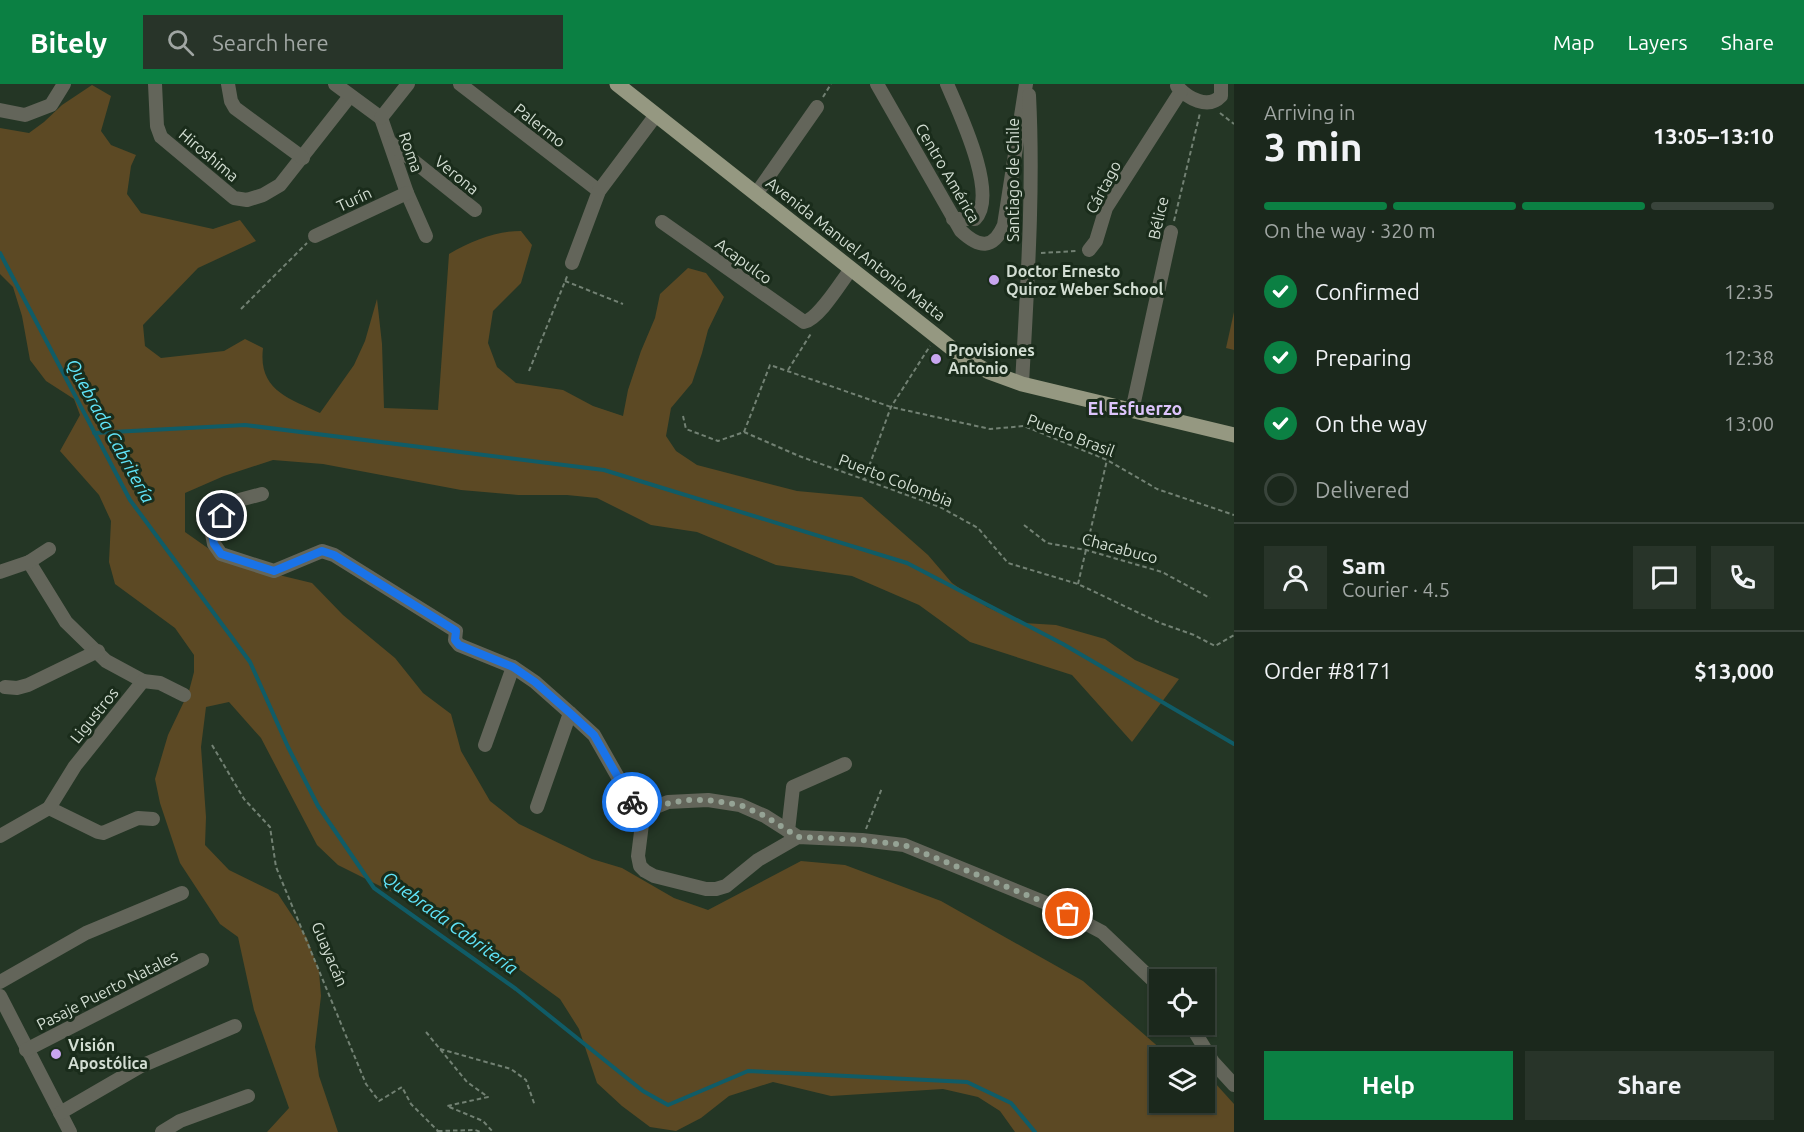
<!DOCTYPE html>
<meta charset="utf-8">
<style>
:root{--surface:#1b281c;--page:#283429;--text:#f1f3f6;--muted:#a0a6a3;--line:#39443b;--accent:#0b8043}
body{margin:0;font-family:Ubuntu,sans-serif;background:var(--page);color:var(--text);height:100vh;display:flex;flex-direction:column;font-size:22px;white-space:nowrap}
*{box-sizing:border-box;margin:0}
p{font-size:20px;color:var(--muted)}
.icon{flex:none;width:33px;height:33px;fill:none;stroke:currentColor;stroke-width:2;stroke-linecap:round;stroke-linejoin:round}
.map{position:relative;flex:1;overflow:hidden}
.details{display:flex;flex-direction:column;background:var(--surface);width:570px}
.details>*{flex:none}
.tools{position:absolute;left:1149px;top:885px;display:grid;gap:12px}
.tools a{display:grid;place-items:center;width:66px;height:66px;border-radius:0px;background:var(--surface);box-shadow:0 2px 4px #0004,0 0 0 2px var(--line);font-size:30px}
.pin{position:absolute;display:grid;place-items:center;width:51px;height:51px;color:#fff;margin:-26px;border:3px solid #fff;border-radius:50%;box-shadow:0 2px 6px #0007}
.courier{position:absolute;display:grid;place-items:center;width:60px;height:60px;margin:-30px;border:4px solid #1a73e8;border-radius:50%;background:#fff;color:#222;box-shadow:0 2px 8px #0007}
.overview em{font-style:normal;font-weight:700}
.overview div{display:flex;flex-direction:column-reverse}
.overview{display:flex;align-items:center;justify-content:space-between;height:102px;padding:0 30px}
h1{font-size:39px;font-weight:700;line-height:45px}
.bar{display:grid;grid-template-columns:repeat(4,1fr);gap:9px 6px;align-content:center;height:72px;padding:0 30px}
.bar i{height:8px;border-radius:4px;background:var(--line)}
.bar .on{background:var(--accent)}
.bar p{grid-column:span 4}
.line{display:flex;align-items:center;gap:15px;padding:0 30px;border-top:2px solid var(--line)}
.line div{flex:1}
.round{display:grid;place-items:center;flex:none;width:63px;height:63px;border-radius:0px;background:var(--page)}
ol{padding:0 30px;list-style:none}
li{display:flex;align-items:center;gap:18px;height:66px}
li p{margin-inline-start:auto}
li .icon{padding:6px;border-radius:50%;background:var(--accent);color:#fff;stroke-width:4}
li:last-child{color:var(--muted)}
li i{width:33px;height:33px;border:3px solid var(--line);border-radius:50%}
.primary-button{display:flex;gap:12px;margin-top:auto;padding:12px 30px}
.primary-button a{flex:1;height:69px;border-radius:0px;background:var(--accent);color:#fff;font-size:24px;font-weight:700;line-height:69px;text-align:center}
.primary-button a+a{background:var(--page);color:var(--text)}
header{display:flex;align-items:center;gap:36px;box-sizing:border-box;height:84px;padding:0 30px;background:var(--accent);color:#fff}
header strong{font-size:28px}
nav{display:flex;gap:33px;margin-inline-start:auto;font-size:21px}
.search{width:420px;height:54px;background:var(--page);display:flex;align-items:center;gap:15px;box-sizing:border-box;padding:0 21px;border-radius:0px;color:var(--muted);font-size:22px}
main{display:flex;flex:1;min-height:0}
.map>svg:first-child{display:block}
.green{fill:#5c4924}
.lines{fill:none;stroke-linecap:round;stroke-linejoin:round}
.stream{stroke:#105c67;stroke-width:4}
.path{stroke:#728173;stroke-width:2;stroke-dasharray:4.5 3;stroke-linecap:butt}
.minor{stroke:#63655a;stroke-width:14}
.major{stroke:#959881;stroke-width:15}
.done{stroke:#95a395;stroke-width:6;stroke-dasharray:0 10.8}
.route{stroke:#1a73e8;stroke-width:8}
.poi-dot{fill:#c8a6ef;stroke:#1a2c1b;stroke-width:2}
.labels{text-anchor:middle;stroke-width:6;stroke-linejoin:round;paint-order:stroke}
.street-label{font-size:16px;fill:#d2ddd2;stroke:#1a2c1b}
.poi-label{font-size:16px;font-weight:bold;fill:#d2ddd2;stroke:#1a2c1b;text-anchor:start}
.neighbourhood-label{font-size:18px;font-weight:bold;fill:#ddc4fc;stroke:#1a2c1b}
.water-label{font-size:18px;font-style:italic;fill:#60e5fa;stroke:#1a2c1b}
</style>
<header>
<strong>Bitely</strong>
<div class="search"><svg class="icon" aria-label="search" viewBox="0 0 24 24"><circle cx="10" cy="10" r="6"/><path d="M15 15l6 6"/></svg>Search here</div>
<nav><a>Map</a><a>Layers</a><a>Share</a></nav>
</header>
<main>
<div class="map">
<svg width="1234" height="1048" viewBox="0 0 1234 1048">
<rect width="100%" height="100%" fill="#243625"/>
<g class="green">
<path d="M92,1L111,12L101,47L111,61L136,71L131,82L127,110L141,129L213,145L240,136L256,157L198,184L143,241L145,262L161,274L224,267L245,255L263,264C258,306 288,314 320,329L354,281L365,257L377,215L382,260L384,324L438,326L449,170C472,157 495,147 521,147L532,161L521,199L493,227L488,259L497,283L516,299L563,306L593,322L623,332L628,306L641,267L655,234L660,210L688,184L706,189L724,213L708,246L702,269L692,299L671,324L666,352L676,367L697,381L797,407L862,413L928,471L952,499L987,523L1024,539L1056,541L1105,555L1135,576L1179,595L1132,658L1072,591L970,558L919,521L852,492L776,481L697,448L651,441L597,414L567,411H518L461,406L323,380L273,376L224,392L185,409V448L229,479L312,499L343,531L395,574L423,609L451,630L461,667L490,717L519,740L592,775L622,784L674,814L708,826L801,777L845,781L941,817L1083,897L1170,973L1160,974V1018H1204L1205,988L1234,1020V1048H1015L1000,1027L978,1013L943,1005L831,1012L773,998L729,1012L701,1034L676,1047L650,1043L622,1022L597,999L579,945L560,915L498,870L470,859L435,837L414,819L338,781L317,761L261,654L229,618L206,623L201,663L206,733L205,761L229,786L278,810L307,854L319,887L321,912L315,963L319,992L338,1048H267L289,1024L254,926L238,853L220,840L180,779L160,719L155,695L168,651L189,607L194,588V571L175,544L115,500L109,478L111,437L99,411L60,367L80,331L74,315L46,297L30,276L22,232L13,203L0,190V44L29,49L44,38L62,21Z"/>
<path d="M1234,228V266L1226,264Z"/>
</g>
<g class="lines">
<g class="stream">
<path d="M0,169L130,416L250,578L288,663L318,722L374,804L516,905L643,1007L668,1021L748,987L967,998L1011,1019L1035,1048"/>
<path d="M94,349L245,341L604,386L907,479L1063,560L1234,660"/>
</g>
<g class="path">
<path d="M823,13L831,0"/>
<path d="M1220,29L1234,40"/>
<path d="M1174,137L1200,29"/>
<path d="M1041,169L1077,167"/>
<path d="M565,197L623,220"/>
<path d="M241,225L307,159"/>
<path d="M788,286L812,248"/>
<path d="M529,287L568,190"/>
<path d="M683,332L686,345L718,357L744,348L799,372L940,423L978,444L1008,479L1078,500L1160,539L1194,551L1215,562L1234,551"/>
<path d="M744,348L770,281L891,323L990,345L1024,342L1107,376L1157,405L1234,431"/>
<path d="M864,396L891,323L930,262"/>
<path d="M1024,441L1047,459L1086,466L1162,488L1210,514"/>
<path d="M1078,500L1107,376"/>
<path d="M212,661L244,715L270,743L276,783L366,1000L379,1017L402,1003L411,1020L438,1047L437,1048"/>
<path d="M866,745L882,704"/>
<path d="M426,948L467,998L488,1013L447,1022L483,1037L493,1048"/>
<path d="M440,965L511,985L526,996L535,1022"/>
<path d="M438,1047L475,1046L481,1048"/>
</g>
<g class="minor">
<path d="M155,0L157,42L161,53L234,114L247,116L263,111L280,101L350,12"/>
<path d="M228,0L231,17L235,24L303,74"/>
<path d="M335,0L381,34"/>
<path d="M460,0L599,107"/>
<path d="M877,0L961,147C979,164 993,166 1004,141L1026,0"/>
<path d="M947,0C959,28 999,111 975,135H953"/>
<path d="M1177,2C1187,14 1208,26 1221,12V0"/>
<path d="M0,26L25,31L51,21L64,0"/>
<path d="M381,34L407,109L426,152"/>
<path d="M381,34L408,0"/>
<path d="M391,59L475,126"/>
<path d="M756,110L817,23"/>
<path d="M662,138L804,238C819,235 841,198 851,185"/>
<path d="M315,152L407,109"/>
<path d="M1089,166L1096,157L1106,124L1181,7"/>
<path d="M572,179L599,107L656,31"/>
<path d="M1022,300C1027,204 1034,108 1029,11"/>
<path d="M1132,327L1171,148"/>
<path d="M262,410L232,418L211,445L214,460L221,470L274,487L322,467L334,471L456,547L455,556L459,561L513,583L535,598L570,629L594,651L632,718L647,730"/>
<path d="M29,478L66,538L106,577L143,597"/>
<path d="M0,488L29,478L49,465"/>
<path d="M5,603L17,604L28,601L98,567"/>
<path d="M485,661L513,583"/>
<path d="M537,723L570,629"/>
<path d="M49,724L98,748L103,749L138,734L153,735"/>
<path d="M788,747L793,703L845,680"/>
<path d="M0,752L49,724L75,682L143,597L160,599L184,611"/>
<path d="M798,753L765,732L740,721L708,716L668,718L651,725L647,730L642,740L638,772L640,782L645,787L654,792L706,805H716L726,802L758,776L798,753L862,756L904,761L1051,821L1102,848L1160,903"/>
<path d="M0,898L86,849L182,809"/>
<path d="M0,912L70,1048"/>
<path d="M1190,940L1213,978L1234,1001"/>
<path d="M26,966L202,876"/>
<path d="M60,1029L141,982L235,942"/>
<path d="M162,1048L180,1037L248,1012"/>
</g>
<path class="major" d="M617,0L964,274L989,288L1022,300L1234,351"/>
</g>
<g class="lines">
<path class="done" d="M632,718L647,730L659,721L687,716H708L740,721L765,732L798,753L862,756L904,761L1051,821L1068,830"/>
<path class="route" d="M222,432L211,445L214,460L221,470L274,487L322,467L334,471L456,547L455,556L459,561L513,583L535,598L570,629L594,651L632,718"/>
</g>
<g class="poi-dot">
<circle cx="994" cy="196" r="6"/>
<circle cx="936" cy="275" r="6"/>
<circle cx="56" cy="970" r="6"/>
</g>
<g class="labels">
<g class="street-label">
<text transform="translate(540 41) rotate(38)" y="6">Palermo</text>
<text transform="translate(411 68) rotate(71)" y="6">Roma</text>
<text transform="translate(209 71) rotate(40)" y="6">Hiroshima</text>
<text transform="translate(948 89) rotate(60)" y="6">Centro América</text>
<text transform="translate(457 91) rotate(39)" y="6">Verona</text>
<text transform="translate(1013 96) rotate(-90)" y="6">Santiago de Chile</text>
<text transform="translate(1103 103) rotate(-62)" y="6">Cártago</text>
<text transform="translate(354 115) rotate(-25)" y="6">Turín</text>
<text transform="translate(1158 134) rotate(-77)" y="6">Bélice</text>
<text transform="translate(856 165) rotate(38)" y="6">Avenida Manuel Antonio Matta</text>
<text transform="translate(744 177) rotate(36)" y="6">Acapulco</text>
<text transform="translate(1071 351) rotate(21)" y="6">Puerto Brasil</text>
<text transform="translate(896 396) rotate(21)" y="6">Puerto Colombia</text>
<text transform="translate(1120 464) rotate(15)" y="6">Chacabuco</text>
<text transform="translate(94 631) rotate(-51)" y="6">Ligustros</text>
<text transform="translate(330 870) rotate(67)" y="6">Guayacán</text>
<text transform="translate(107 906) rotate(-27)" y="6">Pasaje Puerto Natales</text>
</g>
<g class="poi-label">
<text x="1006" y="193">Doctor Ernesto<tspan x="1006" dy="18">Quiroz Weber School</tspan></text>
<text x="948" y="272">Provisiones<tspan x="948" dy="18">Antonio</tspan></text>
<text x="68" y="967">Visión<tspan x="68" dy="18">Apostólica</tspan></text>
</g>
<g class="neighbourhood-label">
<text x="1135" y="331">El Esfuerzo</text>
</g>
<g class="water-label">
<text transform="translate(110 347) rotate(61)" y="6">Quebrada Cabritería</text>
<text transform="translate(450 839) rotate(36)" y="6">Quebrada Cabritería</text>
</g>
</g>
</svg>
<div class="tools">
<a><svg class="icon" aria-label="locate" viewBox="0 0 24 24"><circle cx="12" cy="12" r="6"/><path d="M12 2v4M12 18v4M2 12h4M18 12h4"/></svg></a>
<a><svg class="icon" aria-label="layers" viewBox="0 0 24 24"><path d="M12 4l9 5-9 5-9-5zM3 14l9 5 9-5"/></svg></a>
</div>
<div class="pin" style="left:1068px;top:830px;background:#ea580c"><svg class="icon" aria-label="bag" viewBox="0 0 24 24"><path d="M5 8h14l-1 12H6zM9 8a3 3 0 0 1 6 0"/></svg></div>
<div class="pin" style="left:222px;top:432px;background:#1f2937"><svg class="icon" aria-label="home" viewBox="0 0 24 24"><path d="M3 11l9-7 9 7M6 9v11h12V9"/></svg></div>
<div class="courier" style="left:632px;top:718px"><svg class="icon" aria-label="bike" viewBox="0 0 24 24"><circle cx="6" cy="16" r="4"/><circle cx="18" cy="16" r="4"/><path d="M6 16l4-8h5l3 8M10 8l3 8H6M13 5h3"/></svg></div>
</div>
<section class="details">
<div class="overview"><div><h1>3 min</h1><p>Arriving in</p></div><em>13:05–13:10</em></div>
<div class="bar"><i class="on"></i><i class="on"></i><i class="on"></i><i></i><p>On the way · 320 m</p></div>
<ol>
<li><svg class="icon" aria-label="check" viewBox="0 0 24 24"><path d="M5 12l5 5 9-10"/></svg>Confirmed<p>12:35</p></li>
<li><svg class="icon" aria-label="check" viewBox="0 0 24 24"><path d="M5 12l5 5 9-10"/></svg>Preparing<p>12:38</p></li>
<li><svg class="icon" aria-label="check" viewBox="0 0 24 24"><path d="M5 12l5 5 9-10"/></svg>On the way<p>13:00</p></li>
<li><i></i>Delivered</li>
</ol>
<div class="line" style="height:108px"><a class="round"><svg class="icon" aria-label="person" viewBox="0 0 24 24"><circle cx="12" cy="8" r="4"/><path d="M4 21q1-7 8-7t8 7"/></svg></a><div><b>Sam</b><p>Courier · 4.5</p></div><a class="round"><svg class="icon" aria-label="chat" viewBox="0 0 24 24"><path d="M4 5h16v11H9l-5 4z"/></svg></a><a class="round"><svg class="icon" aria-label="phone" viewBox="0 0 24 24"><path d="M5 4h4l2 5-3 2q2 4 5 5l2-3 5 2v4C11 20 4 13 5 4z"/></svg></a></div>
<div class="line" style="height:78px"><div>Order #8171</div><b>$13,000</b></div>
<div class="primary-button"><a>Help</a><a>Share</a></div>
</section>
</main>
